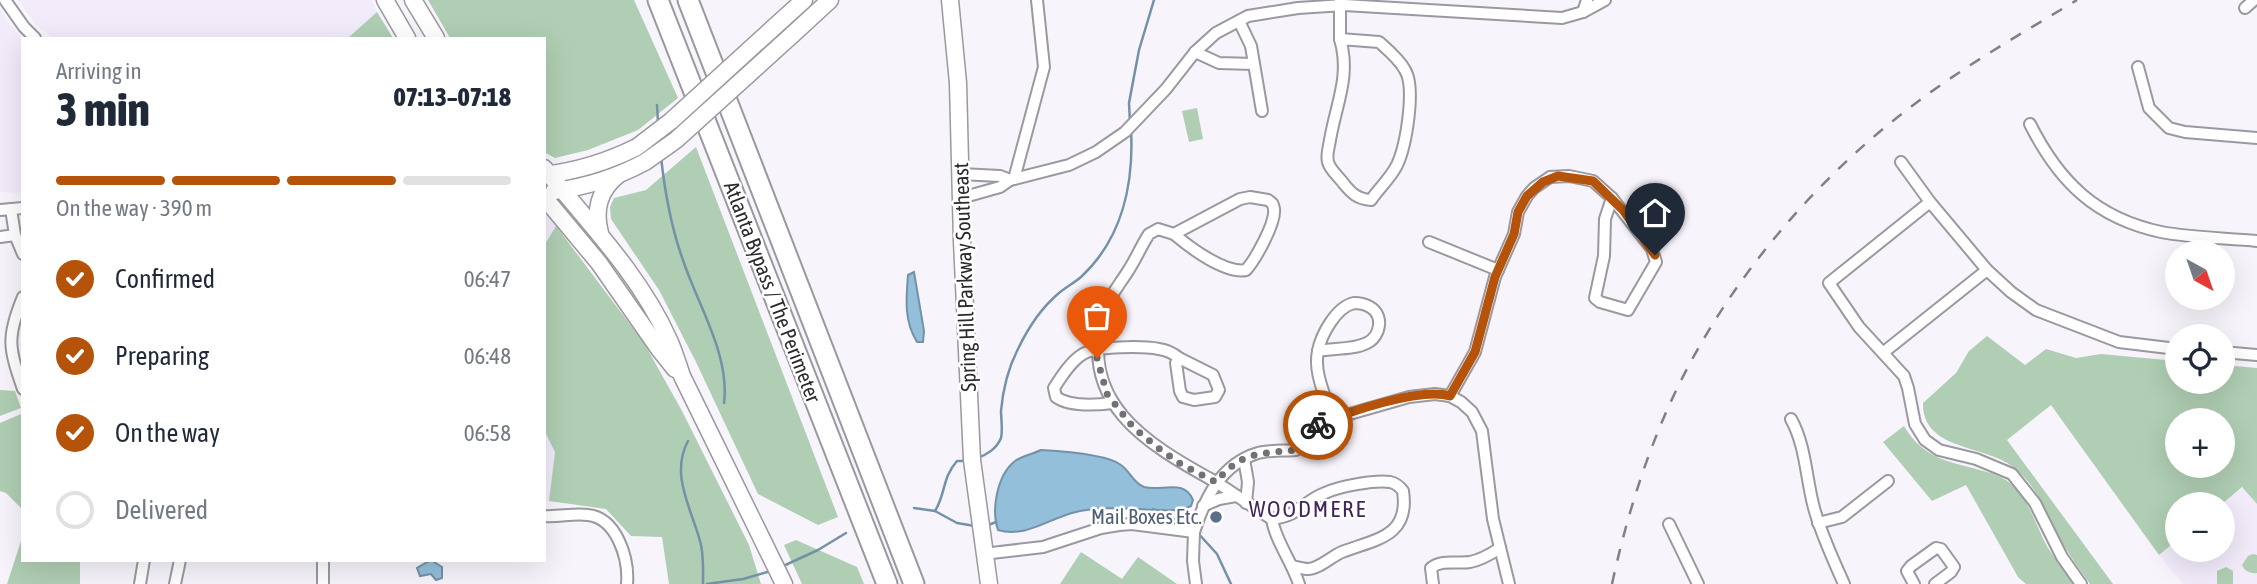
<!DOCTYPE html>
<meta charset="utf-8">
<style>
:root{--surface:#fff;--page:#f2f2f3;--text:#1f2937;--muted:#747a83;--line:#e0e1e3;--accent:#b45309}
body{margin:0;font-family:"Asap Condensed",sans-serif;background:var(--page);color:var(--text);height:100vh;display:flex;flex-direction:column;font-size:26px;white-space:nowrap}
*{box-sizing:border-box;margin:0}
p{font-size:23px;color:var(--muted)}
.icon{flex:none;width:38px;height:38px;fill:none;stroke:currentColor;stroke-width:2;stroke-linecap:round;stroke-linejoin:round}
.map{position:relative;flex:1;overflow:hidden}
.sheet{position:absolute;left:21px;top:37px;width:525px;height:525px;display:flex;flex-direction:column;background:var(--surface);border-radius:0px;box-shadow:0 7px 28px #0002}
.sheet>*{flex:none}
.needle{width:46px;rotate:140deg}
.buttons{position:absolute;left:2165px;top:240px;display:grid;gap:14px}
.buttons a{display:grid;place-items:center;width:70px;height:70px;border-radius:50%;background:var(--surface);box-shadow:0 7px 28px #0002;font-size:35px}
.pin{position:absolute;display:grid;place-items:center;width:60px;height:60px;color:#fff;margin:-72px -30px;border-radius:50% 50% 50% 0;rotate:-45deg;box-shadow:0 0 7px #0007}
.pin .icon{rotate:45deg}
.courier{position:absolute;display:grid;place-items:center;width:70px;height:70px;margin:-35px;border:5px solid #b45309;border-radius:50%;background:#fff;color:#222;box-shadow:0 2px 9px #0007}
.summary em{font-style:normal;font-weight:800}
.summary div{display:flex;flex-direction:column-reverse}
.summary{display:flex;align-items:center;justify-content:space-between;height:119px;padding:0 35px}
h1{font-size:46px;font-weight:800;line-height:52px}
.bar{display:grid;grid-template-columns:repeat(4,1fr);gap:10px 7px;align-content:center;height:84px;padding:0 35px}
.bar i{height:9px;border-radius:5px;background:var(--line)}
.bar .current{background:var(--accent)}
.bar p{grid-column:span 4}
ol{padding:0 35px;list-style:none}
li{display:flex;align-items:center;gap:21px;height:77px}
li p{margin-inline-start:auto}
li .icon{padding:7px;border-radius:50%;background:var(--accent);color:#fff;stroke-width:4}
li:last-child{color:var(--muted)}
li i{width:38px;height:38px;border:4px solid var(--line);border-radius:50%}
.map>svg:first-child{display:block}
.built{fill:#f2ebfa}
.green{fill:#afceb3;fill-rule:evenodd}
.water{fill:#93bfdb;stroke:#7492a7;stroke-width:2}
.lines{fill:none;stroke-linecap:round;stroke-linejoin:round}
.stream{stroke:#7492a7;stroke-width:2.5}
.street-casing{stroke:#9b989f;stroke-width:14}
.secondary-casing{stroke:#9b989f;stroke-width:19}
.highway-casing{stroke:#9b989f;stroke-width:23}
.street{stroke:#fff;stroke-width:10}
.secondary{stroke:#fff;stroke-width:16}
.highway{stroke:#fff;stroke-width:19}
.rail{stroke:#828085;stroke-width:2.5;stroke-dasharray:12 12;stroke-linecap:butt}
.secondary-bridge-casing{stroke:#9b989f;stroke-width:19;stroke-linecap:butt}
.secondary-bridge{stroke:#fff;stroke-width:16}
.done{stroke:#727175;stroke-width:7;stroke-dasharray:0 12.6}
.route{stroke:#b45309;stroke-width:9}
.service-dot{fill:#5c6f8a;stroke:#fff;stroke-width:2.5}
.labels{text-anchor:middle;stroke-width:5;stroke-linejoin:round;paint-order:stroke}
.street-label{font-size:21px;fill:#2b2a2d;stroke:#fff}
.service-label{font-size:21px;fill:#4e5e75;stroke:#fff;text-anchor:end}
.neighbourhood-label{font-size:23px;letter-spacing:2px;fill:#42255e;stroke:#fff}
</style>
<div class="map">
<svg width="2257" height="584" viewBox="0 0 2257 584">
<rect width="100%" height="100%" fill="#f7f4fb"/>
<g class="built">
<path d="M18,0H371L377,12L348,38H53L36,25Z"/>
<path d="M0,9L8,23L23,39V193L0,192Z"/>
<path d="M544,212L556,226L544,246Z"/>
<path d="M544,430L555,452L549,501L544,500Z"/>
<path d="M2243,487L2257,504V584H2183L2159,555L2177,540V550H2222V504Z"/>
</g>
<g class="green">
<path d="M428,0H634L678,98L638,130L588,150L555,158L544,152V38H450Z"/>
<path d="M377,12L393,38H348Z"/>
<path d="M1197,108L1203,139L1189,142L1182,111Z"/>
<path d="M696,147L838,517L818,525L758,494L696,362L659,290L611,219L610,207L614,198L646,190Z"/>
<path d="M556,226L644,343L682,411L749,545L761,584H669L662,537L631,536L606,509L549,501L555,452L544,430V246Z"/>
<path d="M1987,336L2025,365L2046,349L2076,358L2101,354L2177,361V382H2222L2223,365L2257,368V504L2242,487L2222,504H2177V540L2159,555L2051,405L2007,440L2113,584H2090C2081,571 2071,558 2063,544C2048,517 2038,486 2013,467C1986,445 1922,451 1923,403L1956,373L1969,351ZM2177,420H2222V466H2177Z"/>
<path d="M0,390L15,391L21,408L0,416Z"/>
<path d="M21,414L23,415V510L6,493L0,491V423Z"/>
<path d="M1904,426C1923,458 1946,461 1980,470C1991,473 2001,476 2010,483C2030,499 2036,527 2048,548C2056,560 2065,572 2073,584H2026L2018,577L1966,485L1932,501L1883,442Z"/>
<path d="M23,535V560H80V584H7Z"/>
<path d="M796,540L857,567L864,584H802L784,545Z"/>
<path d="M1081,552L1122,579L1138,557L1177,584H1060Z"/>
<path d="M2253,554L2257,555V573C2251,574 2244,571 2242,565L2248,556Z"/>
<path d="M2226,567L2233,571V584H2217V571Z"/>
</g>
<g class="water">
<path d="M914,272L924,331L923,342H917C904,321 906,300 908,275Z"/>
<path d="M1041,450C1059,451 1107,454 1121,465C1130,471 1133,483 1144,487C1161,492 1184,478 1193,500L1191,506L1182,510C1146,512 1108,503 1072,513C1047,520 1024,538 998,530C991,510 997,475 1015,461C1022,456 1033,454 1041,450Z"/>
<path d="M431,560L442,567V578L436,580L431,574L420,576L417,568Z"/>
</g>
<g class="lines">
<g class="stream">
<path d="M657,105L658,123"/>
<path d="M1130,123L1129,103L1139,50L1154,0"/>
<path d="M661,157C665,194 671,228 684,263C699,307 730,356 724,403"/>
<path d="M688,441C670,474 691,508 700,541C704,554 703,570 703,584"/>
<path d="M977,458C987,455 997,448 1001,438C1003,430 1001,419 1001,411C1003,389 1008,368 1018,349C1028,328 1041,308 1059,293C1066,287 1074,283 1081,277C1122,239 1134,184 1131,129"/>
<path d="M914,508L935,511L957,523L975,526"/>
<path d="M1153,509L1192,528"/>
<path d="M935,511C946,493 942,478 957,461H968"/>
<path d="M986,526L996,522"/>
<path d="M1197,532L1217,554L1231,584"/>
<path d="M781,567L818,550L846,533"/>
<path d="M707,584L743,579L771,571"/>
</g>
<g class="street-casing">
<g id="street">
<path d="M5,0L24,27L35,38"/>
<path d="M1340,0V39"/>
<path d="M1587,0L1583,12L1605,0"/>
<path d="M2245,8L2254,0"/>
<path d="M1239,21L1251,46L1262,111"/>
<path d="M1340,39L1379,42C1388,50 1399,59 1405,70C1416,88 1406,146 1397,165C1390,179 1379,188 1371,200C1358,199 1352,194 1344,184C1339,177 1330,170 1328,162C1326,155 1329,147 1330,140C1336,104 1351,76 1340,39Z"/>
<path d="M1195,52L1219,63L1254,64"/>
<path d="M2138,67L2149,108L2169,128L2185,132L2257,138"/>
<path d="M2030,124C2059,182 2096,218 2161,232C2192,238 2226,238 2257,241"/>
<path d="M1901,162L1930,202"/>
<path d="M960,174L1000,176L1010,180"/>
<path d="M1014,179L1044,67L1037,0"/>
<path d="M1250,197L1268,200C1272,203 1273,203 1274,209C1276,223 1255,260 1246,270C1225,274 1189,247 1174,234L1240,199Z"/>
<path d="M961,198L1000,187L1010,180L1069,165L1096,152L1125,132L1166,89L1195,52L1216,33L1248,16L1298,8L1344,5L1562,18L1583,12"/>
<path d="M1612,198L1652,249L1656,262L1628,310L1600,302L1595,298L1604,256L1605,219Z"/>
<path d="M11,209L15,235L23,254"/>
<path d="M0,210L23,208"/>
<path d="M1174,234L1158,229L1149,234C1141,246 1136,259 1128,271C1120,284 1108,298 1104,312C1077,402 1145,443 1214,481C1234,493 1252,507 1272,519C1275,540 1292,562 1299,584"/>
<path d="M0,237L15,235"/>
<path d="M1429,242L1498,270"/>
<path d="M23,297C6,338 9,348 23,389"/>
<path d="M1354,303C1359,303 1365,304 1370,307C1384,315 1381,336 1367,343C1353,350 1333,348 1318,351C1321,335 1336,307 1354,303Z"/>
<path d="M1318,351C1313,374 1327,398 1332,419"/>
<path d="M1884,352L1987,270"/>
<path d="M2222,352L2257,355"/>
<path d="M1179,358L1213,375L1219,390L1215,397L1194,400L1183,397L1180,391L1176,363Z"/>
<path d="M1450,396L1461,402L1472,412L1482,431L1493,519L1509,584"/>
<path d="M1113,403C1097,405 1070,407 1056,397L1054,388C1061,377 1071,361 1083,354C1097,346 1143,346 1159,349C1167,350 1173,353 1179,358"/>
<path d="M1791,419C1806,446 1806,479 1814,508C1821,534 1833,559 1844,584"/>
<path d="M1244,459L1248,482L1246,503"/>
<path d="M1203,506L1219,499L1236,496"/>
<path d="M544,516C559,517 574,513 588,515C617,518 629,559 627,584"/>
<path d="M1272,519C1301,515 1302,502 1325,493C1340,486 1374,480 1390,482C1395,483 1400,487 1403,491C1410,537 1376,539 1342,552C1332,556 1319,569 1308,569C1303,569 1297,567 1292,566"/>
<path d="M1818,523L1842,517L1888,481"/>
<path d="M1669,524L1698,584"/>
<path d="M1194,532L1193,561L1196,584"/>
<path d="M983,554L1043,547L1101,528L1119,525L1132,524L1194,532C1205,498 1221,464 1258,453C1269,450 1284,451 1296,450L1302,439L1318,425L1332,419L1409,397L1435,394L1450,396L1475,352L1495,277L1514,234L1518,212L1527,196L1534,188L1550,177L1569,176L1593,181L1612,198"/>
<path d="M140,584L144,560"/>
<path d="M175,584L180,560"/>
<path d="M323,584V560"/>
<path d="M1433,584L1431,568C1442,559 1457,564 1470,562C1480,560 1491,554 1500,548"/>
<path d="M1914,584L1907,571L1911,566L1936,548L1941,549L1954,567L1951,572L1935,584"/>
<path d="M2081,584L2062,557L2035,503L2012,474L1976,459L1939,450L1925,440L1915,424L1908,388L1904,376L1859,327L1829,283L1930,202L1987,270L2011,292L2036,310L2119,342L2177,349"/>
</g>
</g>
<g class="secondary-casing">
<g id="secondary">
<path d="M385,0L407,38"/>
<path d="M413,0L436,38"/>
<path d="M950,0L958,83L962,241L972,460L989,584"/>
<path d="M783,19L804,0"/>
<path d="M792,35L830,0"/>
<path d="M544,168C588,222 640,275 669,340C674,351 678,364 682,376L784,584"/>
<path d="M544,175C578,171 607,162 637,147"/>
<path d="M554,191C586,187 617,177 645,162"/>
<path d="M544,197L599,263L659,349L675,369"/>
<path d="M600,233C594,211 599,190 618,175"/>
</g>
</g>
<g class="highway-casing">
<g id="highway">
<path d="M658,0L887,584"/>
<path d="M688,0L914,584"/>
</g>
</g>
<use href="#street" class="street"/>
<use href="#secondary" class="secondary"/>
<use href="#highway" class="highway"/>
<path class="rail" d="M1612,584C1625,524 1643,464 1668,408C1720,291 1811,182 1912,106C1964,66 2021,34 2077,0"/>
<g class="secondary-bridge-casing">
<g id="secondary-bridge">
<path d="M637,147L671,121L783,19"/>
<path d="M645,162L676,140L792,35"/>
</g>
</g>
<use href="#secondary-bridge" class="secondary-bridge"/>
</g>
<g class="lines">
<path class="done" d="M1097,358L1107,394L1133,427L1157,447L1182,465L1216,482C1242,451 1259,454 1296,450L1302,439L1318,425"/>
<path class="route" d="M1318,425C1347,412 1421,387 1450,396L1475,352L1495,277L1514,234L1518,212L1527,196L1543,182L1558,176L1593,181L1623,210L1655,255"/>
</g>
<circle class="service-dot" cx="1216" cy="517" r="7"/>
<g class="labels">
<g class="street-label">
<text transform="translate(965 277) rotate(-92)" y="7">Spring Hill Parkway Southeast</text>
<text transform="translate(772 292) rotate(69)" y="7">Atlanta Bypass / The Perimeter</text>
</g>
<g class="service-label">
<text x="1202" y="524">Mail Boxes Etc.</text>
</g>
<g class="neighbourhood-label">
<text x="1308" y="517">WOODMERE</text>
</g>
</g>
</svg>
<div class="buttons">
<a><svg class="needle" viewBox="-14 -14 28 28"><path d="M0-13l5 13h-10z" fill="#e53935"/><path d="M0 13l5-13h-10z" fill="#747a83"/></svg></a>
<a><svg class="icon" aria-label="locate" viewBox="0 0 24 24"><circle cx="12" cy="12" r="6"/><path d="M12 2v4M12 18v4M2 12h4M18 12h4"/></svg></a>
<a>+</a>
<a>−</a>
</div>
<div class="pin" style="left:1097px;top:358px;background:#ea580c"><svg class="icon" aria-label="bag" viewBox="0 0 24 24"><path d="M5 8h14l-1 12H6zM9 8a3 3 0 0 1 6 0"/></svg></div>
<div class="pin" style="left:1655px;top:255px;background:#1f2937"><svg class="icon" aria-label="home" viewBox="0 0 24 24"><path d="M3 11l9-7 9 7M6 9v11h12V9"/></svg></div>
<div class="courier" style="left:1318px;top:425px"><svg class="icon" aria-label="bike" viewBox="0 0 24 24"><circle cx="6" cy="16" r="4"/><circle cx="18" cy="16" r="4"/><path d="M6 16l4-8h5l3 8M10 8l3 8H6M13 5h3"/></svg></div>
<section class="sheet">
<div class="summary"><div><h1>3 min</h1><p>Arriving in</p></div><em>07:13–07:18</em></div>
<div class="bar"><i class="current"></i><i class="current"></i><i class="current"></i><i></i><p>On the way · 390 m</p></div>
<ol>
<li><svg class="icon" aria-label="check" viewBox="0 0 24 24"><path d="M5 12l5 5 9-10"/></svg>Confirmed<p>06:47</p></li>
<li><svg class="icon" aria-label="check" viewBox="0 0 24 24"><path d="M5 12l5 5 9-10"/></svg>Preparing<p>06:48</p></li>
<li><svg class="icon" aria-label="check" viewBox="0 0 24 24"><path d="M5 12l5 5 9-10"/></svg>On the way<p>06:58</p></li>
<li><i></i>Delivered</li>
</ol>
</section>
</div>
